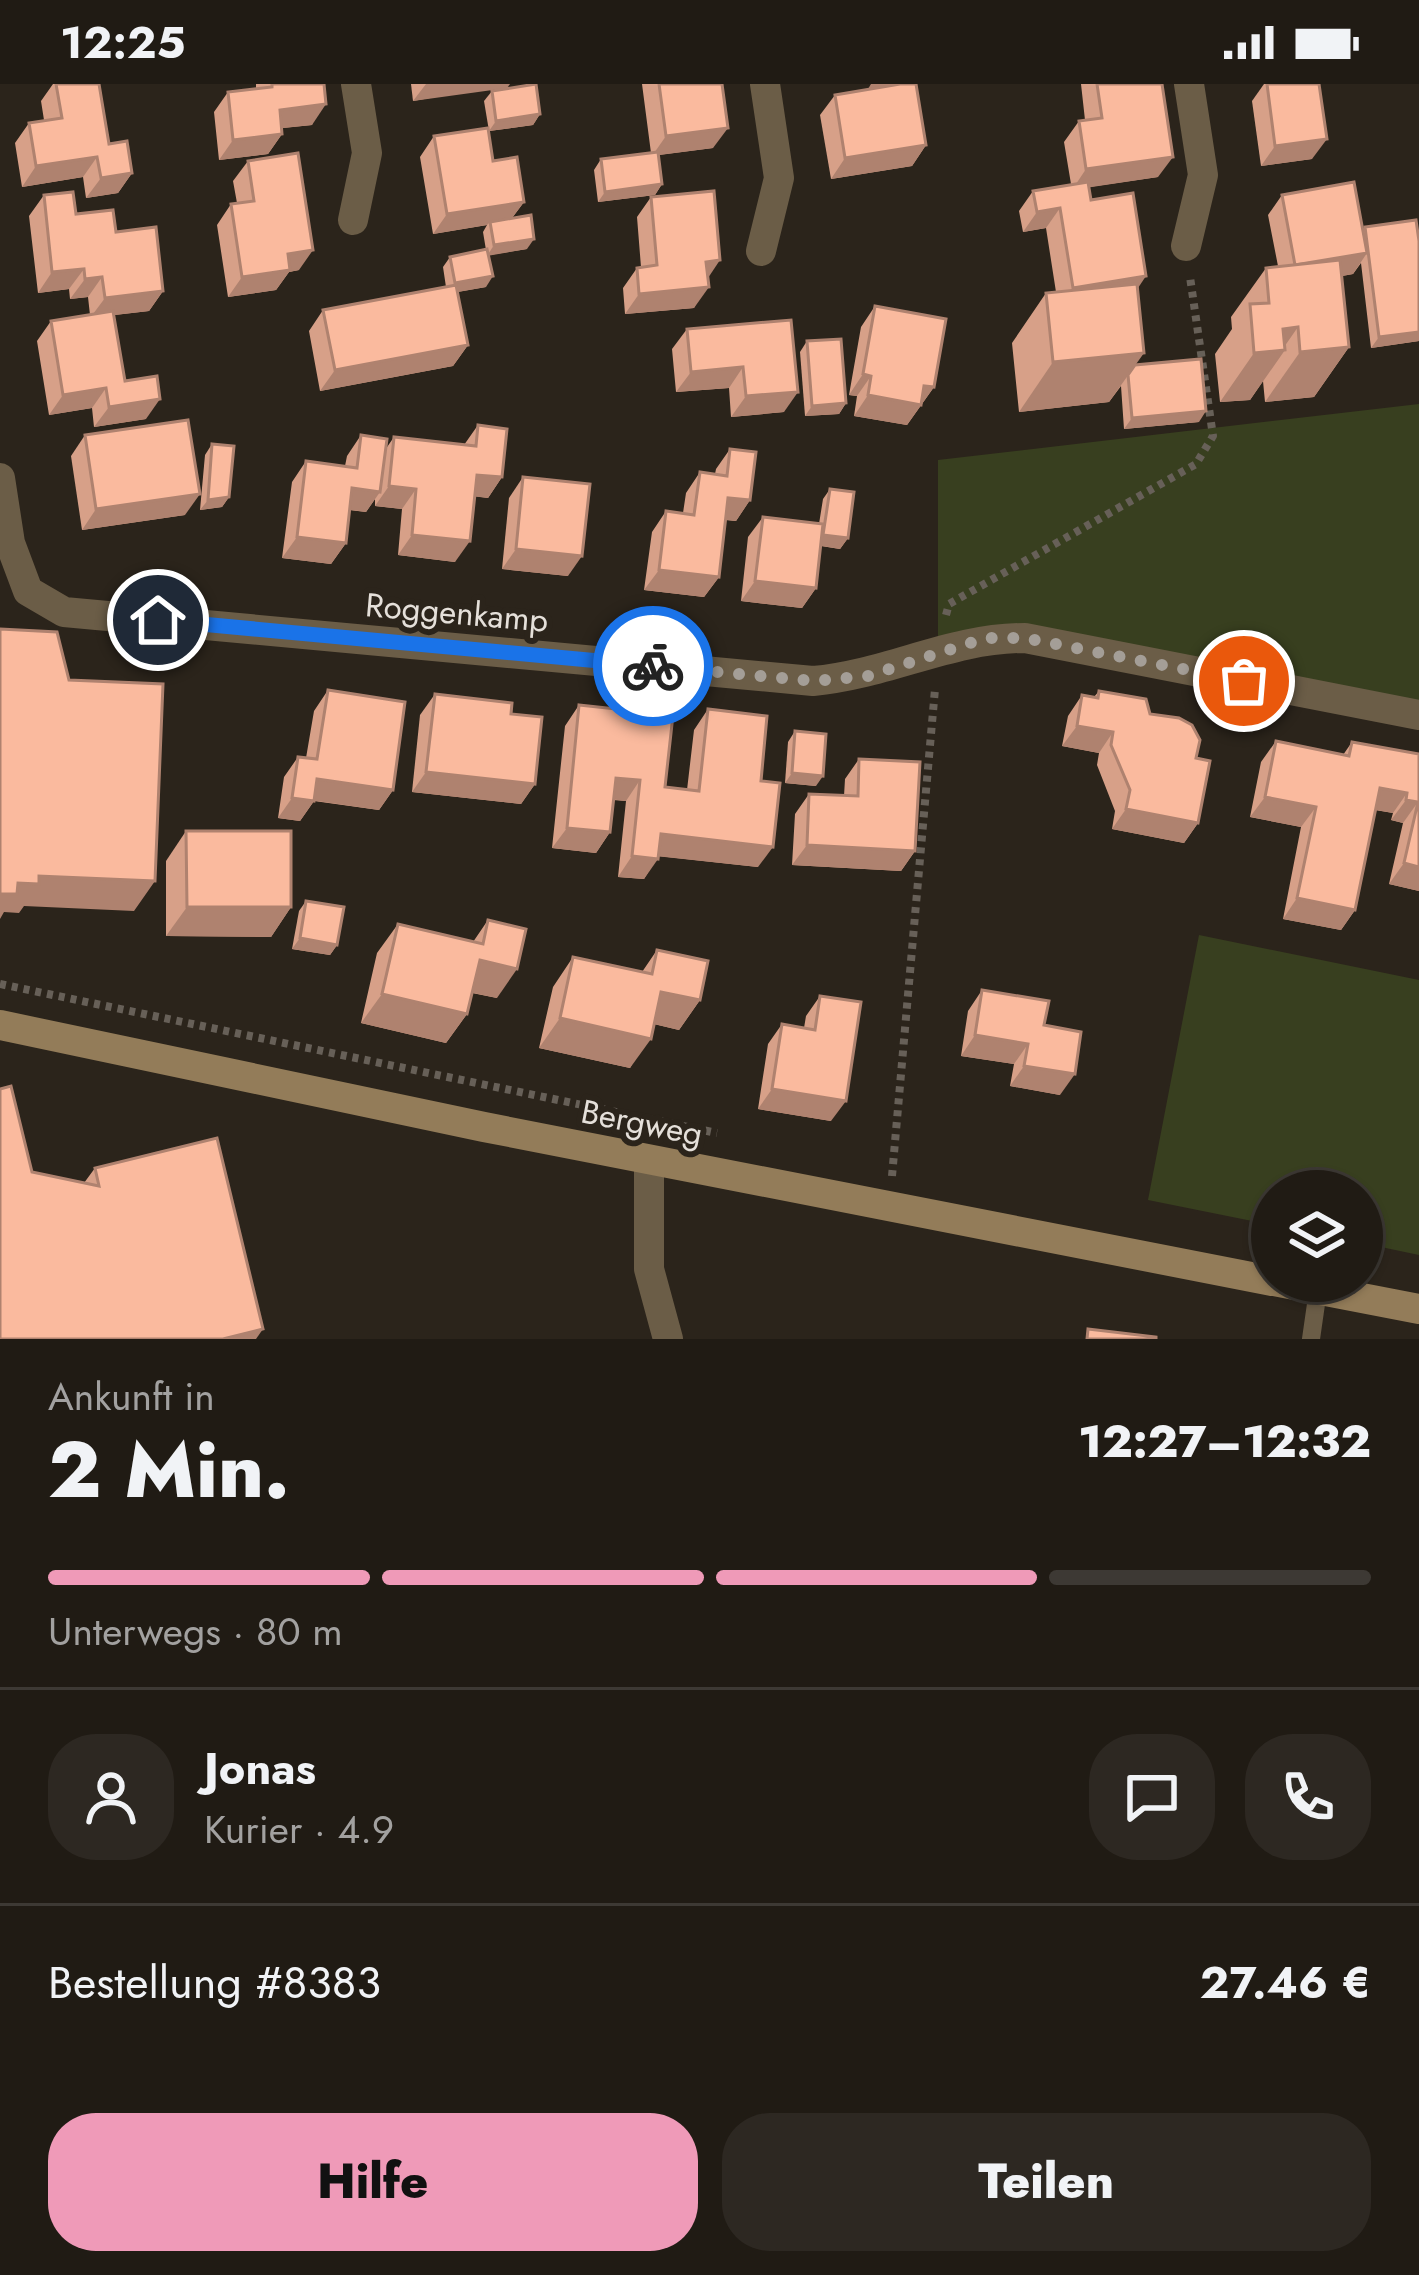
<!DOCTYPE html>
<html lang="de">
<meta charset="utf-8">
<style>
:root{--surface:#201b14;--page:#2d2822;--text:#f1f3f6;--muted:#a2a1a0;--line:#3d3934;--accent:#ef9ab8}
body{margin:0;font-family:Jost,sans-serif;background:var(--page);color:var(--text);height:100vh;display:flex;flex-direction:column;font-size:45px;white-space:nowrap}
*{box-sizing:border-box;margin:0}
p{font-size:39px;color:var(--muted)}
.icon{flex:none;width:66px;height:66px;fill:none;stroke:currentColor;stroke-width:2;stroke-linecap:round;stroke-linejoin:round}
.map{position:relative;height:1255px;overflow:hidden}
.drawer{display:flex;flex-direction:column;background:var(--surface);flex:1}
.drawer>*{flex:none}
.buttons{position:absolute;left:1251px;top:1086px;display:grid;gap:24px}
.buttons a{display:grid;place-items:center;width:132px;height:132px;border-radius:50%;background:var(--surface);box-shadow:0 3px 9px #0004,0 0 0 3px var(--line);font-size:60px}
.pin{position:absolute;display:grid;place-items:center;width:102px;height:102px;color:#fff;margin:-51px;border:6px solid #fff;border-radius:50%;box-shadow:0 3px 12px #0007}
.courier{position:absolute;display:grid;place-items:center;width:120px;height:120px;margin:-60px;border:9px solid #1a73e8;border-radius:50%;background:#fff;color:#222;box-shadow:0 3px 15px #0007}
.headline em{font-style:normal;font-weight:800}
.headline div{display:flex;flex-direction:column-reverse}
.headline{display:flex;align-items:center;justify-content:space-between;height:204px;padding:0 48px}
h1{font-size:78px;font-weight:800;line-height:90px}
.bar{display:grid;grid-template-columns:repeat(4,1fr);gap:18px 12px;align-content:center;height:144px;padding:0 48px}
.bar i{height:15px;border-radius:9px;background:var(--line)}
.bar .selected{background:var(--accent)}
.bar p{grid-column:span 4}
.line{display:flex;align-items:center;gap:30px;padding:0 48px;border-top:3px solid var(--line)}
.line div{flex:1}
.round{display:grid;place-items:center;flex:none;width:126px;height:126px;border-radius:48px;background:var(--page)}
.cta{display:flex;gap:24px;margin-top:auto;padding:24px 48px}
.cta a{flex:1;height:138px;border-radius:48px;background:var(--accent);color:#111;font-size:48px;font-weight:800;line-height:138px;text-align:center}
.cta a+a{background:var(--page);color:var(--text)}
.status{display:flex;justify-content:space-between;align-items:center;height:84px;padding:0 60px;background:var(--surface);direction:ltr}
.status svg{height:33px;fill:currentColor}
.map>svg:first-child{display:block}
.green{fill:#383f1f}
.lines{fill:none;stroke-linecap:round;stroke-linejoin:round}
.path{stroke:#676058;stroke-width:8;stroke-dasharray:6 6;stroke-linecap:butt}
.service{stroke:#6b5d47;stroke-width:18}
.minor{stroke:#6b5d47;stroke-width:30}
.secondary{stroke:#937c59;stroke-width:30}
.wall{fill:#d7a088}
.shaded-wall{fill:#af826f}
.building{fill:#faba9e;stroke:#af826f;stroke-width:3}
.done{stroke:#a49e97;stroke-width:12;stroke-dasharray:0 21.6}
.route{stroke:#1a73e8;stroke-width:15}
.labels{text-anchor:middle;stroke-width:12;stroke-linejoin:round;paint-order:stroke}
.street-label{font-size:33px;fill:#e5e0da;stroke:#2b241b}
</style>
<div class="status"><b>12:25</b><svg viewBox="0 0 49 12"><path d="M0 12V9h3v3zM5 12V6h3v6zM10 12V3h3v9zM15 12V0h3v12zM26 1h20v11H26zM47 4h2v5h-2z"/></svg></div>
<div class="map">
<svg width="1419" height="1255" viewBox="0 0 1419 1255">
<rect width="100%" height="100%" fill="#2b241b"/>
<g class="green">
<path d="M1419,320V631L1025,554L938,567V376Z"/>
<path d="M1199,851L1419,896V1171L1362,1159V1107H1272V1141L1148,1116Z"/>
</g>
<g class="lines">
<g class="path">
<path d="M946,531L949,520L1196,380L1213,352L1190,193"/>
<path d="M0,900L717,1049"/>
<path d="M892,1092L935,605"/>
</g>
<path class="service" d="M1311,1255L1318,1206"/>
<g class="minor">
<path d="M353,136L367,69L356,0"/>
<path d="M1186,162L1203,91L1189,0"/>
<path d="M761,167L779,94L765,0"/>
<path d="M0,394L10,459L28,507L64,528L813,597C889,590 950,554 1025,554L1419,631"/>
<path d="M649,1076V1185L668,1255"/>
</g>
<g class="secondary">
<path d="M0,941L484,1043L1272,1197"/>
<path d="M1274,1197L1419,1225"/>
</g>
</g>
<g class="wall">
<path d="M53,0H99L109,60L132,89L118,109L86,114L83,93L22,103L15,59L29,39L44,36L41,17Z"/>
<path d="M256,0H324L312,41L282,44V50L268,70L219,76L214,28L228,8L256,5Z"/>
<path d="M411,0H510L413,17Z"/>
<path d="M642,0H722L713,64L658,71L662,100L655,111L598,118L594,86L601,75L651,69Z"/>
<path d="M1081,0H1162L1158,93L1089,103L1091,116L1137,206L1135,281L1199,338L1124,345L1121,302L1109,318L1019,328L1012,259L1046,209L1056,208L1046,144L1023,148L1019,127L1033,107L1071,100L1064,58L1079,37L1085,36Z"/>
<path d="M1264,0H1319L1312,75L1261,82L1252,17Z"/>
<path d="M492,7L540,30L533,41L489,47L484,17Z"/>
<path d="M835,11L926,61L912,82L831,95L820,31Z"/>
<path d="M434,52L493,77L524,118L512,134L527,165L489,171L486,203L457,208L468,261L453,282L320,307L309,247L323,226L446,203L443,183L450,173L486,166L483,148L487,141L433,150L420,73Z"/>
<path d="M248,77L299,186L289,188L276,206L228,213L217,141L231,120L237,119L233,97Z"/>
<path d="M44,111L76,130L116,148L163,207L149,227L114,231L125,297L146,335L94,343L92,324L49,331L37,257L51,237L90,231L88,213L70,215L69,205L38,209L29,132Z"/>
<path d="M1282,111L1363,146L1365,143L1419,257L1371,264L1361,179L1353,190L1342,192L1349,263L1314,313L1265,318L1263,297L1250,316L1220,318L1215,270L1232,245L1231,233L1266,184L1278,182L1268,131Z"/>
<path d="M651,113L708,194L694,224L625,230L623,204L637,184L641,183L637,133Z"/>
<path d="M875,222L934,303L907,341L854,332L857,312L849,311L861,243Z"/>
<path d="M791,236L784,328L731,333L729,304L676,308L672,265L687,245Z"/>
<path d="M807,257L846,319L839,330L805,332L800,268Z"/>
<path d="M478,341L502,393L488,414L474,412L455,478L398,471L402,425L375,422V415L366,428L349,426L346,459L331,480L282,474L292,398L306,377L345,382L347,372L361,351L385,366L394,353L464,361Z"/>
<path d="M85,351L185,431L82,446L71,372Z"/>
<path d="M212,360L229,413L222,423L200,426L205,371Z"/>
<path d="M730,365L750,416L736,437L725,436L719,493L704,513L644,506L652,448L666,427L683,429L686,409L700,388L715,390L716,385Z"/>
<path d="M523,393L568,492L502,485L509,414Z"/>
<path d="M830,405L848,454L840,465L821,462L816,504L802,524L741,517L748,453L763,433L819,440L823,415Z"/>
<path d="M328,606L393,706L379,726L314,717L300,737L278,734L284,693L298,673L306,674L314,627Z"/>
<path d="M1099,607L1150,630L1196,674L1198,739L1184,759L1112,745L1115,727L1097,681L1099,669L1062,662L1068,632L1082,611L1094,613Z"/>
<path d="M435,610L511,630L535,700L521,720L412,708L420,631Z"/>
<path d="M579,621L665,703L687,706L694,646L708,625L761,697L758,783L658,772L644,795L618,793L626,717L613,716L610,748L596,769L552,764L565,642Z"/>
<path d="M795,647L816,702L785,699L788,658Z"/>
<path d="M1276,657L1343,671L1352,658L1419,670V807L1389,800L1403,739L1391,736L1393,729L1375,726L1355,826L1341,846L1283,835L1301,743L1250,733L1261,678Z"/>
<path d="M859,675L915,767L901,787L792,781L795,730L809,710L844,712L845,695Z"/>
<path d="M186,747L291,823L271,853L166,852V777Z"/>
<path d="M306,817L337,861L330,871L292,865L299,827Z"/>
<path d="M488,836L497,914L472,909L467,930L446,959L361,939L377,869L398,840L473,858Z"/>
<path d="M657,866L700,916L679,946L654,940L630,984L539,964L553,903L573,873L642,888Z"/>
<path d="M982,906L1044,941L1060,1011L1010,1002L1014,980L961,972L968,927Z"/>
<path d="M820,912L831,1037L758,1025L768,960L782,940L804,944L806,932Z"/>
<path d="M95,1084L256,1255L32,1088L84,1099Z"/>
</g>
<g class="shaded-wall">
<path d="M426,0H510L507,4L413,17Z"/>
<path d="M871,0H898L868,5Z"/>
<path d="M326,20L312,41L265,46L280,26Z"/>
<path d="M540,30L533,41L489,47L496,37Z"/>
<path d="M728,44L713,64L652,72L666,52Z"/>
<path d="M282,50L268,70L219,76L233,56Z"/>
<path d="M1327,55L1312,75L1261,82L1275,62Z"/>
<path d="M926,61L912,82L831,95L845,74Z"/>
<path d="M97,73L83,93L22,103L36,82Z"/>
<path d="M1173,73L1158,93L1072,106L1086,85Z"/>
<path d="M132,89L118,109L86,114L101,94Z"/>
<path d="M662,100L655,111L598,118L605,108Z"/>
<path d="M524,118L509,138H490L487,141L433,150L447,130Z"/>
<path d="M1060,124L1046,144L1023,148L1037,128Z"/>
<path d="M534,155L527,165L487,172L494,161Z"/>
<path d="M313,166L299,186L289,188L276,206L228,213L242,193L288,170Z"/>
<path d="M1367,169L1353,190L1282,203L1296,183Z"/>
<path d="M720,176L706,197V178Z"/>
<path d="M84,185L69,205L38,209L52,188Z"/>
<path d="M493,192L486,203L447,210L455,199Z"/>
<path d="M1146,192L1132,213L1059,225L1073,204Z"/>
<path d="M102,193L88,213L70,215L85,195Z"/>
<path d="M709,203L694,224L625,230L639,210Z"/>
<path d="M163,207L149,227L90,234L105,214Z"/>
<path d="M1298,243L1282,266H1285L1250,316L1220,318L1254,269L1283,245Z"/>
<path d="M1419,248V257L1371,264L1379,253Z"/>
<path d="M468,261L453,282L320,307L335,286Z"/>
<path d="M1349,263L1314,313L1265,318L1300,268Z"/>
<path d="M1144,269L1109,318L1019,328L1053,278Z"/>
<path d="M743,283L729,304L676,308L691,288Z"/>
<path d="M863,290L871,292L857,312L849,311Z"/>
<path d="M924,302L934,303L907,341L854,332L868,311Z"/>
<path d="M106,304L92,324L49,331L63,311Z"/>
<path d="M798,308L784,328L731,333L746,312Z"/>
<path d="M160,315L146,335L94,343L109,323Z"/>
<path d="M846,319L839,330L805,332L812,322Z"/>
<path d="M1206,327L1199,338L1124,345L1132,334Z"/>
<path d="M477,391L502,393L488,414L462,411Z"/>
<path d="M389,402L416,405L402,425L375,422Z"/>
<path d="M352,404L380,408L366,428L337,424Z"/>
<path d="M200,410L185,431L82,446L96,425Z"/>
<path d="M229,413L222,423L200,426L208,416Z"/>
<path d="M728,414L750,416L736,437L713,434Z"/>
<path d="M412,451L470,457L455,478L398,471Z"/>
<path d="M823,451L848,454L840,465L816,461Z"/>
<path d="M297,453L346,459L331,480L282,474Z"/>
<path d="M516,465L582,472L568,492L502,485Z"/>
<path d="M659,486L719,493L704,513L644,506Z"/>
<path d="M755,497L816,504L802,524L741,517Z"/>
<path d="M1077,642L1113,648L1099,669L1062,662Z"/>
<path d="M426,688L535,700L521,720L412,708Z"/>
<path d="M792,689L823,692L816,702L785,699Z"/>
<path d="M616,694L640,696L626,717L601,714Z"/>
<path d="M317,695L393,706L379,726L303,715Z"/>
<path d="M1380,704L1407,709L1393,729L1365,724Z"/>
<path d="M1265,713L1316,723L1301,743L1250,733Z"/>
<path d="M292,714L314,717L300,737L278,734Z"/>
<path d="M1406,716L1418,718L1403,739L1391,736Z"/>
<path d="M1126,725L1198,739L1184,759L1112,745Z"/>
<path d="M567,744L610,748L596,769L552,764Z"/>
<path d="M661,750L773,763L758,783L646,771Z"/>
<path d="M807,761L915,767L901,787L792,781Z"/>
<path d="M632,772L658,775L644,795L618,793Z"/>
<path d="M1404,779L1419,783V807L1389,800Z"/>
<path d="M39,792L155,797L134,827L24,822L19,829L4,828L0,835V810L18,799Z"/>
<path d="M1297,814L1355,826L1341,846L1283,835Z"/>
<path d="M187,823H291L271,853L166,852Z"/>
<path d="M300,854L337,861L330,871L292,865Z"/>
<path d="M480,876L517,885L497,914L459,906Z"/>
<path d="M661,908L700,916L679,946L641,937Z"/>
<path d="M382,910L467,930L446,959L361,939Z"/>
<path d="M560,934L651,955L630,984L539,964Z"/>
<path d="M975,951L1028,960L1014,980L961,972Z"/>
<path d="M1024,982L1075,990L1060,1011L1010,1002Z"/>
<path d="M772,1005L846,1017L831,1037L758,1025Z"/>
<path d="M263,1245L256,1255H223Z"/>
</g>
<g class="building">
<path d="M56,0H99L109,60L127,57L132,89L101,94L97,73L36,82L29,39L62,34Z"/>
<path d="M272,0H324L326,20L280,26L282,50L233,56L228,8L272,3Z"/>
<path d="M536,0L540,30L496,37L492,7Z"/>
<path d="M659,0H722L728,44L666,52Z"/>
<path d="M900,0H916L926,61L845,74L835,11Z"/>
<path d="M1097,0H1162L1173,73L1086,85L1079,37L1102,34Z"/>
<path d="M1267,0H1319L1327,55L1275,62Z"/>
<path d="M488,44L493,77L517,73L524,118L447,130L434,52Z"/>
<path d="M658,68L662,100L605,108L601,75Z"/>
<path d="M298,69L313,166L288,170L290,186L242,193L231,120L254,117L248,77Z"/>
<path d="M1088,98L1091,116L1133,109L1146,192L1073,204L1060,124L1037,128L1033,107Z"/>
<path d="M1354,98L1367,169L1295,181L1282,111Z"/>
<path d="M714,107L720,176L706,178L709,203L639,210L637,184L657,181L651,113Z"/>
<path d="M73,108L76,130L113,126L116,148L156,143L163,207L105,214L102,193L85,195L84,185L52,188L44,111Z"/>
<path d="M531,131L534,155L494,161L490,138Z"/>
<path d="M1416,136L1419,157V248L1379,253L1365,143Z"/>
<path d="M487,165L493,192L455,199L450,173Z"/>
<path d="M1340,176L1349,263L1300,268L1298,243L1283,245L1285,266L1254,269L1250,220L1269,219L1266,184Z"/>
<path d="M1137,200L1144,269L1053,278L1046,209Z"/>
<path d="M456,201L468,261L335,286L323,226Z"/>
<path d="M875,222L946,235L934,303L924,302L921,321L868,311L871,292L863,290Z"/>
<path d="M113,227L125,297L157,292L160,315L109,323L106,304L63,311L51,237Z"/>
<path d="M791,236L798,308L746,312L743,283L691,288L687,245Z"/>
<path d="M841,255L846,319L812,322L807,257Z"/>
<path d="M1201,275L1206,327L1132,334L1128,291L1135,281Z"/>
<path d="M188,336L200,410L96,425L85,351Z"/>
<path d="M478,341L507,345L502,393L477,391L470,457L412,451L416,405L389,402L394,353L476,362Z"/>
<path d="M361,351L387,355L380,408L352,404L346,459L297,453L306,377L357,384Z"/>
<path d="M212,360L234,362L229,413L208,416Z"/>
<path d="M730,365L756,368L750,416L728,414L719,493L659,486L666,427L694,431L700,388L727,392Z"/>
<path d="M523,393L590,400L582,472L516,465Z"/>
<path d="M830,405L854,408L848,454L823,451Z"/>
<path d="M763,433L823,440L816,504L755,497Z"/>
<path d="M0,545L57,548L69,596L163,600L155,797L39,792V800L18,799L17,810H0Z"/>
<path d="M328,606L405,618L393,706L317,695L314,717L292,714L298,673L317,675Z"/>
<path d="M1099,607L1146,615L1150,630L1179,634L1192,641L1200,656L1196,674L1210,677L1198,739L1126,725L1130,706L1111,661L1113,648L1077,642L1082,611L1098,614Z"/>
<path d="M435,610L512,619L511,630L542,633L535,700L426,688Z"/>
<path d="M579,621L673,631L665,703L699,707L708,625L767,632L761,697L780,699L773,763L661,750L658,775L632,772L640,696L616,694L610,748L567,744Z"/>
<path d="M795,647L826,650L823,692L792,689Z"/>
<path d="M1276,657L1349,672L1352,658L1419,670V783L1404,779L1418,718L1406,716L1407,709L1380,704L1355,826L1297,814L1316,723L1265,713Z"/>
<path d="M859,675L920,678L915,767L807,761L809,710L858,712Z"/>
<path d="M186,747H291V823H187Z"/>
<path d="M306,817L344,823L337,861L300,854Z"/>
<path d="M488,836L526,845L517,885L480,876L467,930L382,910L398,840L483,860Z"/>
<path d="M657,866L708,877L700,916L661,908L651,955L560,934L573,873L652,890Z"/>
<path d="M982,906L1049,917L1044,941L1081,948L1075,990L1024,982L1028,960L975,951Z"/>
<path d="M820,912L861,918L846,1017L772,1005L782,940L815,946Z"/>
<path d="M11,1002L32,1088L99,1102L95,1084L217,1054L263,1245L223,1255H0V1005Z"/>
<path d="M1088,1245L1156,1253V1255H1087Z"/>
</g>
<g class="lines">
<path class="done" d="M653,582L814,597L868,592L986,554H1025L1244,597"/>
<path class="route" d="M158,536L653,582"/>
</g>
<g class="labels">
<g class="street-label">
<text transform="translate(457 528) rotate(5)" y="12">Roggenkamp</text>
<text transform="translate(642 1038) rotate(11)" y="12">Bergweg</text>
</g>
</g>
</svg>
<div class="buttons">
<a><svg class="icon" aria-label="layers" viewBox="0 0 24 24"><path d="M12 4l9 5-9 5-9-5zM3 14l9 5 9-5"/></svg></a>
</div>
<div class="pin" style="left:1244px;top:597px;background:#ea580c"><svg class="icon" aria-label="bag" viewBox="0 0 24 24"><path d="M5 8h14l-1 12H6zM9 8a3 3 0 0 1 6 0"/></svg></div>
<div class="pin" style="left:158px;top:536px;background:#1f2937"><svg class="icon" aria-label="home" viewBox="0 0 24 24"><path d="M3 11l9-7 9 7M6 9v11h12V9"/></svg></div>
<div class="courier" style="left:653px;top:582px"><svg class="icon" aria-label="bike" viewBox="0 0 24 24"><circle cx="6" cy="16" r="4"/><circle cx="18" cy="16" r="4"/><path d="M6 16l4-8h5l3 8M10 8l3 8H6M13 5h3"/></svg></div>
</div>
<section class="drawer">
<div class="headline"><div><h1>2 Min.</h1><p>Ankunft in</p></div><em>12:27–12:32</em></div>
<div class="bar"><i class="selected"></i><i class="selected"></i><i class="selected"></i><i></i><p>Unterwegs · 80 m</p></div>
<div class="line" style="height:216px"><a class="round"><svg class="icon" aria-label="person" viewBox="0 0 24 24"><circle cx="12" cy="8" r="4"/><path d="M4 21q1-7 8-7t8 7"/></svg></a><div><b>Jonas</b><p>Kurier · 4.9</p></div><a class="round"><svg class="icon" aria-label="chat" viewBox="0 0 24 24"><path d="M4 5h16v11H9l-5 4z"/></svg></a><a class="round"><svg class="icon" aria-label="phone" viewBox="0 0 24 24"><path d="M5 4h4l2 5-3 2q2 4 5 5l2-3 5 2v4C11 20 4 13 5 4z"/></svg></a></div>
<div class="line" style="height:156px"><div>Bestellung #8383</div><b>27.46 €</b></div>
<div class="cta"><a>Hilfe</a><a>Teilen</a></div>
</section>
